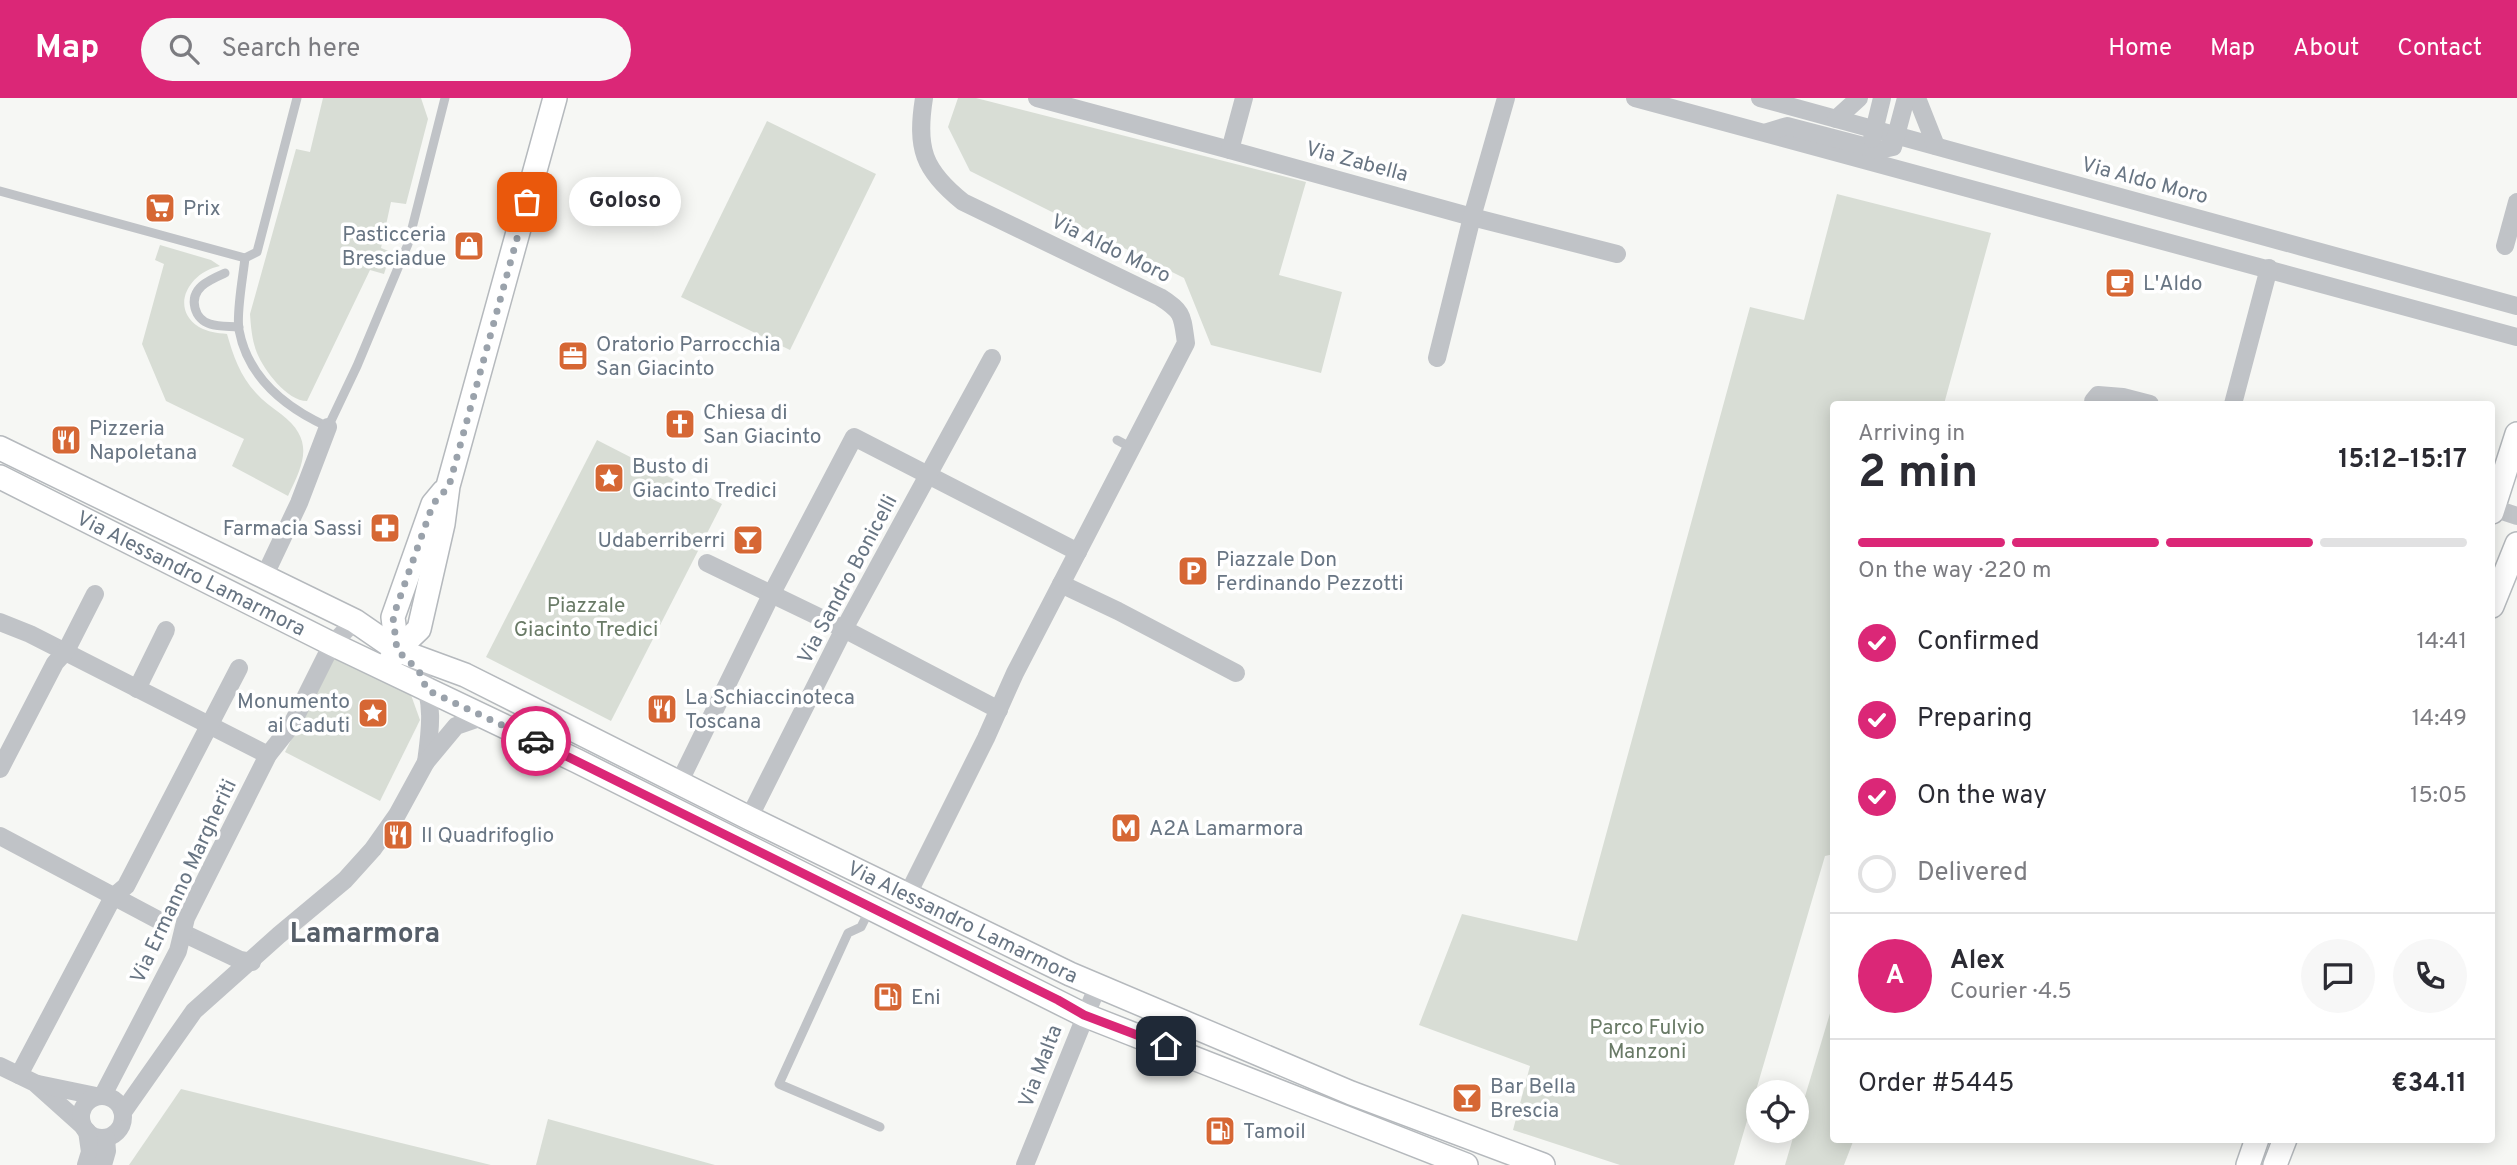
<!DOCTYPE html>
<meta charset="utf-8">
<style>
:root{--surface:#fff;--page:#f7f7f7;--text:#2b2b33;--muted:#7c7c81;--line:#e1e1e2;--accent:#db2777}
body{margin:0;font-family:Overpass,sans-serif;background:var(--page);color:var(--text);height:100vh;display:flex;flex-direction:column;font-size:26px;white-space:nowrap}
*{box-sizing:border-box;margin:0}
p{font-size:23px;color:var(--muted)}
.icon{flex:none;width:38px;height:38px;fill:none;stroke:currentColor;stroke-width:2;stroke-linecap:round;stroke-linejoin:round}
.map{position:relative;flex:1;overflow:hidden}
.details{position:absolute;left:1830px;top:303px;width:665px;height:742px;display:flex;flex-direction:column;background:var(--surface);border-radius:7px;box-shadow:0 4px 18px #0003}
.details>*{flex:none}
.tools{position:absolute;left:1746px;top:982px;display:grid;gap:14px}
.tools a{display:grid;place-items:center;width:63px;height:63px;border-radius:50%;background:var(--surface);box-shadow:0 4px 18px #0003;font-size:35px}
.pin{position:absolute;display:grid;place-items:center;width:60px;height:60px;color:#fff;margin:-30px;border-radius:14px;box-shadow:0 4px 10px #0006}
.courier{position:absolute;display:grid;place-items:center;width:70px;height:70px;margin:-35px;border:5px solid #db2777;border-radius:50%;background:#fff;color:#222;box-shadow:0 2px 9px #0007}
.bubble{position:absolute;height:49px;border-radius:24px;background:var(--surface);box-shadow:0 4px 18px #0003;font-size:23px;font-weight:700;line-height:49px;text-align:center}
.headline em{font-style:normal;font-weight:700}
.headline div{display:flex;flex-direction:column-reverse}
.headline{display:flex;align-items:center;justify-content:space-between;height:119px;padding:0 28px}
h1{font-size:46px;font-weight:700;line-height:52px}
.bar{display:grid;grid-template-columns:repeat(4,1fr);gap:10px 7px;align-content:center;height:84px;padding:0 28px}
.bar i{height:9px;border-radius:5px;background:var(--line)}
.bar .on{background:var(--accent)}
.bar p{grid-column:span 4}
.line{display:flex;align-items:center;gap:18px;padding:0 28px;border-top:2px solid var(--line)}
.line div{flex:1}
.round{display:grid;place-items:center;flex:none;width:74px;height:74px;border-radius:37px;background:var(--page)}
ol{padding:0 28px;list-style:none}
li{display:flex;align-items:center;gap:21px;height:77px}
li p{margin-inline-start:auto}
li .icon{padding:7px;border-radius:50%;background:var(--accent);color:#fff;stroke-width:4}
li:last-child{color:var(--muted)}
li i{width:38px;height:38px;border:4px solid var(--line);border-radius:50%}
header{display:flex;align-items:center;gap:42px;box-sizing:border-box;height:98px;padding:0 35px;background:var(--accent);color:#fff}
header strong{font-size:33px}
nav{display:flex;gap:38px;margin-inline-start:auto;font-size:24px}
.search{width:490px;height:63px;background:var(--page);display:flex;align-items:center;gap:18px;box-sizing:border-box;padding:0 24px;border-radius:38px;color:var(--muted);font-size:26px}
.map>svg:first-child{display:block}
.green{fill:#d8ddd5}
.lines{fill:none;stroke-linecap:round;stroke-linejoin:round}
.secondary-casing{stroke:#b5b9bd;stroke-width:26}
.lane{stroke:#c0c3c7;stroke-width:9}
.street{stroke:#c0c3c7;stroke-width:18}
.secondary{stroke:#fff;stroke-width:23}
.done{stroke:#9aa2ab;stroke-width:7;stroke-dasharray:0 12.6}
.route{stroke:#db2777;stroke-width:9}
.labels{text-anchor:middle;stroke-width:7;stroke-linejoin:round;paint-order:stroke}
.street-label{font-size:21px;fill:#687583;stroke:#fff}
.poi-label{font-size:21px;fill:#687583;stroke:#fff;text-anchor:start}
.park-label{font-size:21px;fill:#697a66;stroke:#fff}
.district-label{font-size:28px;font-weight:bold;fill:#555e68;stroke:#fff}
</style>
<header>
<strong>Map</strong>
<div class="search"><svg class="icon" aria-label="search" viewBox="0 0 24 24"><circle cx="10" cy="10" r="6"/><path d="M15 15l6 6"/></svg>Search here</div>
<nav><a>Home</a><a>Map</a><a>About</a><a>Contact</a></nav>
</header>
<div class="map">
<svg width="2517" height="1067" viewBox="0 0 2517 1067">
<rect width="100%" height="100%" fill="#f6f7f4"/>
<g class="green">
<path d="M323,0H421L428,21L406,106L391,104L381,150L391,154L384,176L370,172L307,303C287,303 264,272 257,255C252,242 251,230 250,216L296,51L310,54Z"/>
<path d="M958,0H976L1306,84L1279,177L1342,194L1321,275L1211,247L1184,180L970,73L948,29Z"/>
<path d="M767,23L876,76L790,252L681,199Z"/>
<path d="M1837,96L1991,135L1944,306H1834V756L1825,758L1734,1067H1620L1513,1032L1530,968L1419,927L1462,816L1577,843L1750,209L1804,222Z"/>
<path d="M160,147L211,162L220,168C189,174 169,210 199,229C208,234 217,235 227,236C233,257 240,278 256,295C263,303 272,309 281,316C315,342 304,365 288,398L232,368L244,341L166,303L142,246L164,166L155,162Z"/>
<path d="M597,342L722,406L611,623L486,559Z"/>
<path d="M333,558L411,597L420,622L380,703L285,654Z"/>
<path d="M1834,902V1041H1854L1844,1067H1785L1795,1033L1797,1032V1025Z"/>
<path d="M181,991L491,1067H129Z"/>
<path d="M548,1021L715,1067H536Z"/>
</g>
<g class="lines">
<g class="secondary-casing">
<g id="secondary">
<path id="s1" d="M0,350L355,523L397,552L465,577L749,720L1070,876L1351,995L1543,1067"/>
<path id="s2" d="M0,379L332,546L577,663L1084,917L1466,1067"/>
<path d="M2492,414L2517,336"/>
<path d="M2492,508L2517,446"/>
<path d="M397,552L393,519L433,406L443,394"/>
<path d="M390,563L397,552L419,531L443,426L448,388L555,0"/>
<path d="M2248,1067L2257,1041"/>
<path d="M2275,1067L2285,1041"/>
</g>
</g>
<g class="lane">
<path d="M0,93L245,160C243,179 236,215 239,232C248,280 286,310 328,329L357,268L408,146L445,0"/>
<path d="M245,160L257,154L297,0"/>
<path d="M225,175C209,182 190,190 195,210C197,218 203,224 210,226C219,229 230,228 239,229"/>
<path d="M1117,342L1132,350"/>
<path d="M870,811L861,829L848,835L779,986L880,1029"/>
</g>
<g class="street">
<path d="M1037,0L1230,52"/>
<path d="M1244,0L1230,52L1472,119L1617,156"/>
<path d="M1635,0L2517,239"/>
<path d="M1760,0L2517,208"/>
<path d="M1917,0L1936,48"/>
<path d="M1836,21L1859,0"/>
<path d="M1767,34L1787,28L1879,52L1893,49L1906,0"/>
<path d="M1872,41L1882,0"/>
<path d="M2505,148L2517,104"/>
<path d="M1437,260L1472,119L1506,0"/>
<path d="M2093,303L2098,297L2123,299L2150,306"/>
<path d="M2233,306L2269,170"/>
<path d="M2493,410L2517,418"/>
<path d="M707,465L844,531L999,612"/>
<path d="M264,479L299,405L328,329"/>
<path d="M1061,486L1118,513L1236,575"/>
<path d="M0,524L30,536L268,657"/>
<path d="M401,555C407,561 416,568 420,575C435,602 430,635 426,664"/>
<path d="M137,591L166,532"/>
<path d="M0,671L55,565L66,553L95,496"/>
<path d="M679,685L772,495L854,339L1078,454"/>
<path d="M749,720L844,531L992,260"/>
<path d="M0,738L162,824"/>
<path d="M907,798L986,640L1015,575L1186,245C1182,218 1184,214 1160,199L963,104C923,72 916,50 924,0"/>
<path d="M183,835L240,862L252,864"/>
<path d="M0,968L35,985L83,1028"/>
<path d="M19,977L113,799L126,788L239,570"/>
<path d="M38,986L96,998"/>
<path d="M103,997L178,853L186,820L268,657L291,628L332,546L355,523"/>
<circle cx="102" cy="1019" r="21"/>
<path d="M123,1014L194,913L279,837L345,782L373,751L397,717L426,664L456,628L485,618"/>
<path d="M86,1067L90,1054L87,1033"/>
<path d="M103,1067L107,1053L106,1040"/>
<path d="M1025,1067L1098,887"/>
</g>
<use href="#secondary" class="secondary"/>
</g>
<g class="lines">
<path class="done" d="M527,104L449,388L433,406L393,519L397,552L419,573L427,592L536,643"/>
<path class="route" d="M536,643L1058,902L1084,917L1166,948"/>
</g>
<defs>
<g id="supermarket-square" transform="scale(1.575)"><rect x="-9" y="-9" width="18" height="18" rx="4" fill="#d66734" stroke="#fff"/><path d="M-6-5.5h2.5l.6 2H6L4.5 2H-2.5L-4.4-4H-6ZM-1.5 3.2a1.3 1.3 0 1 0 .1 0ZM3 3.2a1.3 1.3 0 1 0 .1 0Z" fill="#fff"/></g>
<g id="shop-square" transform="scale(1.575)"><rect x="-9" y="-9" width="18" height="18" rx="4" fill="#d66734" stroke="#fff"/><path d="M-5-2.5h2.3a2.7 3.5 0 0 1 5.4 0H5L5.5 6h-11ZM-1.5-2.5h3a1.5 2.3 0 0 0-3 0Z" fill="#fff"/></g>
<g id="cafe-square" transform="scale(1.575)"><rect x="-9" y="-9" width="18" height="18" rx="4" fill="#d66734" stroke="#fff"/><path d="M-5.5-4.5H6V0H3Q3 3.5 0 3.5H-2.5Q-5.5 3.5-5.5 0ZM3-3.2v2h1.7v-2ZM-6 4.5H4V6H-6Z" fill="#fff"/></g>
<g id="office-square" transform="scale(1.575)"><rect x="-9" y="-9" width="18" height="18" rx="4" fill="#d66734" stroke="#fff"/><path d="M-6-3h4V-5.5h4V-3h4V5H-6ZM-1-4.5V-3h2v-1.5ZM-6 0V1H6V0Z" fill="#fff"/></g>
<g id="church-square" transform="scale(1.575)"><rect x="-9" y="-9" width="18" height="18" rx="4" fill="#d66734" stroke="#fff"/><path d="M-1.2-6h2.4v3.5h3.3v2.4h-3.3V6h-2.4V-.1h-3.3v-2.4h3.3Z" fill="#fff"/></g>
<g id="restaurant-square" transform="scale(1.575)"><rect x="-9" y="-9" width="18" height="18" rx="4" fill="#d66734" stroke="#fff"/><path d="M-5-6h1v4h1v-4h1v4h1v-4h1v5L-1.5 .5V6h-2V.5L-5-1ZM5-6V6H3V1.5H1.5Q1.5-4 5-6Z" fill="#fff"/></g>
<g id="sight-square" transform="scale(1.575)"><rect x="-9" y="-9" width="18" height="18" rx="4" fill="#d66734" stroke="#fff"/><path d="M0-6L1.8-2.2L6-1.7L2.9 1.2L3.7 5.4L0 3.3L-3.7 5.4L-2.9 1.2L-6-1.7L-1.8-2.2Z" fill="#fff"/></g>
<g id="pharmacy-square" transform="scale(1.575)"><rect x="-9" y="-9" width="18" height="18" rx="4" fill="#d66734" stroke="#fff"/><path d="M-2-6h4v4h4v4h-4v4h-4v-4h-4v-4h4Z" fill="#fff"/></g>
<g id="bar-square" transform="scale(1.575)"><rect x="-9" y="-9" width="18" height="18" rx="4" fill="#d66734" stroke="#fff"/><path d="M-6-5H6L.8 .8V4.5H3.5V6h-7V4.5H-.8V.8Z" fill="#fff"/></g>
<g id="parking-square" transform="scale(1.575)"><rect x="-9" y="-9" width="18" height="18" rx="4" fill="#d66734" stroke="#fff"/><path d="M-3.5-5.5H1a3.5 3.5 0 0 1 0 7H-1V5.5H-3.5ZM-1-3.4V-.6H.8a1.4 1.4 0 0 0 0-2.8Z" fill="#fff"/></g>
<g id="metro-square" transform="scale(1.575)"><rect x="-9" y="-9" width="18" height="18" rx="4" fill="#d66734" stroke="#fff"/><path d="M-5.5 5V-5H-3L0 0L3-5H5.5V5H3V-.5L0 4L-3-.5V5Z" fill="#fff"/></g>
<g id="fuel-square" transform="scale(1.575)"><rect x="-9" y="-9" width="18" height="18" rx="4" fill="#d66734" stroke="#fff"/><path d="M-5.5-6h7V0h2V4h1.3V-2.5L3-4.5l.8-.8L6-3V5H2.5V1h-1V6h-7ZM-4.2-4.7v3.2H.2V-4.7Z" fill="#fff"/></g>
</defs>
<g fill-rule="evenodd">
<use href="#supermarket-square" x="160" y="110"/>
<use href="#shop-square" x="469" y="148"/>
<use href="#cafe-square" x="2120" y="185"/>
<use href="#office-square" x="573" y="258"/>
<use href="#church-square" x="680" y="326"/>
<use href="#restaurant-square" x="66" y="342"/>
<use href="#sight-square" x="609" y="380"/>
<use href="#pharmacy-square" x="385" y="430"/>
<use href="#bar-square" x="748" y="442"/>
<use href="#parking-square" x="1193" y="473"/>
<use href="#restaurant-square" x="662" y="611"/>
<use href="#sight-square" x="373" y="615"/>
<use href="#metro-square" x="1126" y="730"/>
<use href="#restaurant-square" x="398" y="737"/>
<use href="#fuel-square" x="888" y="899"/>
<use href="#bar-square" x="1467" y="1000"/>
<use href="#fuel-square" x="1220" y="1033"/>
</g>
<g class="labels">
<g class="street-label">
<text transform="translate(1357 63) rotate(15)" y="7">Via Zabella</text>
<text transform="translate(2145 82) rotate(15)" y="7">Via Aldo Moro</text>
<text transform="translate(1111 150) rotate(26)" y="7">Via Aldo Moro</text>
<text dy="7" stroke="none"><textPath href="#s2" startOffset="214">Via Alessandro Lamarmora</textPath></text>
<text transform="translate(847 481) rotate(-62)" y="7">Via Sandro Bonicelli</text>
<text transform="translate(183 783) rotate(-65)" y="7">Via Ermanno Margheriti</text>
<text dy="7" stroke="none"><textPath href="#s1" startOffset="1074">Via Alessandro Lamarmora</textPath></text>
<text transform="translate(1040 968) rotate(-69)" y="7">Via Malta</text>
</g>
<g class="poi-label">
<text x="183" y="117">Prix</text>
<text x="446" y="143" text-anchor="end">Pasticceria<tspan x="446" dy="24">Bresciadue</tspan></text>
<text x="2143" y="192">L'Aldo</text>
<text x="596" y="253">Oratorio Parrocchia<tspan x="596" dy="24">San Giacinto</tspan></text>
<text x="703" y="321">Chiesa di<tspan x="703" dy="24">San Giacinto</tspan></text>
<text x="89" y="337">Pizzeria<tspan x="89" dy="24">Napoletana</tspan></text>
<text x="632" y="375">Busto di<tspan x="632" dy="24">Giacinto Tredici</tspan></text>
<text x="362" y="437" text-anchor="end">Farmacia Sassi</text>
<text x="725" y="449" text-anchor="end">Udaberriberri</text>
<text x="1216" y="468">Piazzale Don<tspan x="1216" dy="24">Ferdinando Pezzotti</tspan></text>
<text x="685" y="606">La Schiaccinoteca<tspan x="685" dy="24">Toscana</tspan></text>
<text x="350" y="610" text-anchor="end">Monumento<tspan x="350" dy="24">ai Caduti</tspan></text>
<text x="1149" y="737">A2A Lamarmora</text>
<text x="421" y="744">Il Quadrifoglio</text>
<text x="911" y="906">Eni</text>
<text x="1490" y="995">Bar Bella<tspan x="1490" dy="24">Brescia</tspan></text>
<text x="1243" y="1040">Tamoil</text>
</g>
<g class="park-label">
<text x="586" y="514">Piazzale<tspan x="586" dy="24">Giacinto Tredici</tspan></text>
<text x="1647" y="936">Parco Fulvio<tspan x="1647" dy="24">Manzoni</tspan></text>
</g>
<g class="district-label">
<text x="365" y="844">Lamarmora</text>
</g>
</g>
</svg>
<div class="tools">
<a><svg class="icon" aria-label="locate" viewBox="0 0 24 24"><circle cx="12" cy="12" r="6"/><path d="M12 2v4M12 18v4M2 12h4M18 12h4"/></svg></a>
</div>
<div class="pin" style="left:527px;top:104px;background:#ea580c"><svg class="icon" aria-label="bag" viewBox="0 0 24 24"><path d="M5 8h14l-1 12H6zM9 8a3 3 0 0 1 6 0"/></svg></div>
<div class="pin" style="left:1166px;top:948px;background:#1f2937"><svg class="icon" aria-label="home" viewBox="0 0 24 24"><path d="M3 11l9-7 9 7M6 9v11h12V9"/></svg></div>
<div class="courier" style="left:536px;top:643px"><svg class="icon" aria-label="car" viewBox="0 0 24 24"><path d="M5 17H2v-5l4-1 3-4h7l3 4 3 1v5h-3M9 17h6M6 11h13"/><circle cx="7" cy="17" r="2"/><circle cx="17" cy="17" r="2"/></svg></div>
<div class="bubble" style="left:569px;top:79px;width:112px">Goloso</div>
<section class="details">
<div class="headline"><div><h1>2 min</h1><p>Arriving in</p></div><em>15:12–15:17</em></div>
<div class="bar"><i class="on"></i><i class="on"></i><i class="on"></i><i></i><p>On the way · 220 m</p></div>
<ol>
<li><svg class="icon" aria-label="check" viewBox="0 0 24 24"><path d="M5 12l5 5 9-10"/></svg>Confirmed<p>14:41</p></li>
<li><svg class="icon" aria-label="check" viewBox="0 0 24 24"><path d="M5 12l5 5 9-10"/></svg>Preparing<p>14:49</p></li>
<li><svg class="icon" aria-label="check" viewBox="0 0 24 24"><path d="M5 12l5 5 9-10"/></svg>On the way<p>15:05</p></li>
<li><i></i>Delivered</li>
</ol>
<div class="line" style="height:126px"><b class="round" style="background:var(--accent);color:#fff">A</b><div><b>Alex</b><p>Courier · 4.5</p></div><a class="round"><svg class="icon" aria-label="chat" viewBox="0 0 24 24"><path d="M4 5h16v11H9l-5 4z"/></svg></a><a class="round"><svg class="icon" aria-label="phone" viewBox="0 0 24 24"><path d="M5 4h4l2 5-3 2q2 4 5 5l2-3 5 2v4C11 20 4 13 5 4z"/></svg></a></div>
<div class="line" style="height:91px"><div>Order #5445</div><b>€34.11</b></div>
</section>
</div>
